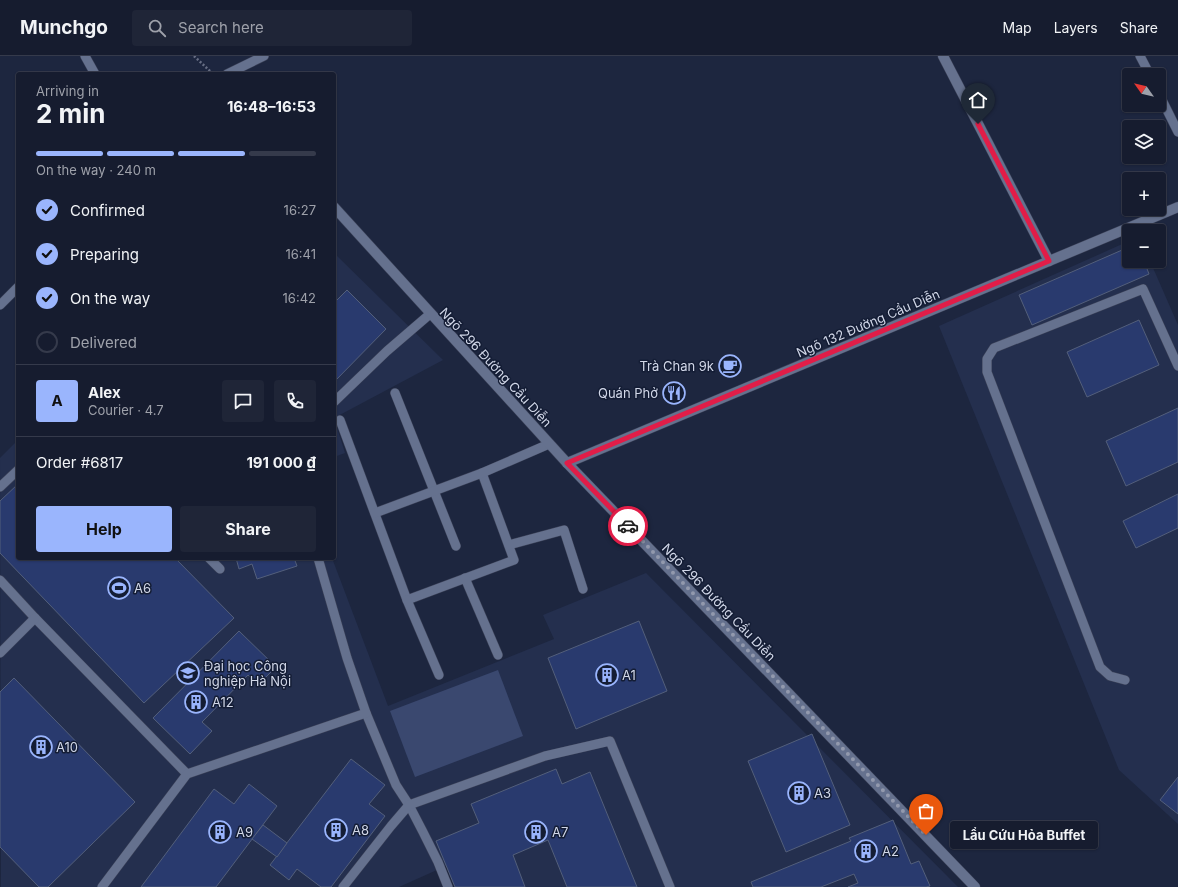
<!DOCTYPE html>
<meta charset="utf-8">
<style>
:root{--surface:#161c2f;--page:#1f2537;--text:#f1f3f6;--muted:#9ea1aa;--line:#353a4b;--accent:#9ab5fd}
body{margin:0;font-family:Inter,sans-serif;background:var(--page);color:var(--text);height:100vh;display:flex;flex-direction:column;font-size:15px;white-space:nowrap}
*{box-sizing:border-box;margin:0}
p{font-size:13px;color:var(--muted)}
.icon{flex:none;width:22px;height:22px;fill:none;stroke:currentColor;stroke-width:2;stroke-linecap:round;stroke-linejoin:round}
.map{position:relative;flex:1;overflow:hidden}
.drawer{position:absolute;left:16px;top:16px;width:320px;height:488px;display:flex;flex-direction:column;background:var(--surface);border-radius:4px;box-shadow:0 1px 3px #0004,0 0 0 1px var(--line)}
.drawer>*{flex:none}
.needle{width:26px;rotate:304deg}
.buttons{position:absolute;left:1122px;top:12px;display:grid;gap:8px}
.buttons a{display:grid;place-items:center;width:44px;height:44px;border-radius:4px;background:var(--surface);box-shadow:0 1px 3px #0004,0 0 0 1px var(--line);font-size:20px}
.pin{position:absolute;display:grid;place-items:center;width:34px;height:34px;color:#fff;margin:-41px -17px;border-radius:50% 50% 50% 0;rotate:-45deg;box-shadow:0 0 4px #0007}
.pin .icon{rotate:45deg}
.courier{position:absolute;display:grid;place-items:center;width:40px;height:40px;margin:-20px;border:3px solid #e11d48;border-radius:50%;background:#fff;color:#222;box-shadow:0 1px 5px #0007}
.bubble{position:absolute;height:28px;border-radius:4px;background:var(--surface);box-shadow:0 1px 3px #0004,0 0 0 1px var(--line);font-size:13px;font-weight:700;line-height:28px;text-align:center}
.summary em{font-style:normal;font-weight:700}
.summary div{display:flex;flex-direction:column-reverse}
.summary{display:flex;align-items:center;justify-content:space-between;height:68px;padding:0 20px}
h1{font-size:26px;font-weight:700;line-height:30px}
.bar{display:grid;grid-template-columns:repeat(4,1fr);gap:6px 4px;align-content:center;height:48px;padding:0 20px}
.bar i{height:5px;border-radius:3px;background:var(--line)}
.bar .active{background:var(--accent)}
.bar p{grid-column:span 4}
.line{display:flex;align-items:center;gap:10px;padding:0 20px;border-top:1px solid var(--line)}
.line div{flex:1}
.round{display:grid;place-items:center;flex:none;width:42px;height:42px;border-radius:4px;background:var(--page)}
ol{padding:0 20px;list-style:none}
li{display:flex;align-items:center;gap:12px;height:44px}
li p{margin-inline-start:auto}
li .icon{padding:4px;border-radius:50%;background:var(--accent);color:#111;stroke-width:4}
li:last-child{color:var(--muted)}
li i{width:22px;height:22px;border:2px solid var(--line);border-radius:50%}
.primary-button{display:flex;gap:8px;margin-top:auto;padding:8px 20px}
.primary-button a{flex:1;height:46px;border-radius:4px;background:var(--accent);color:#111;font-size:16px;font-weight:700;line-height:46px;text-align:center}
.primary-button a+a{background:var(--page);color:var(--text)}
header{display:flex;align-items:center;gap:24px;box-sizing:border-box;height:56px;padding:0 20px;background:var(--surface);border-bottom:1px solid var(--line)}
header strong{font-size:19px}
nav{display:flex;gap:22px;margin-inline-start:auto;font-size:14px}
.search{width:280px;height:36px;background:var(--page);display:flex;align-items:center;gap:10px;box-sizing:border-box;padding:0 14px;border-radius:4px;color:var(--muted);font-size:15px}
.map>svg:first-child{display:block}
.built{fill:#242f4e}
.green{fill:#3a486f}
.building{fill:#293a6e;stroke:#535f7b}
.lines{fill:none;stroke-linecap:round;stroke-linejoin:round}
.lane-casing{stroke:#3c4258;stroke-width:10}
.street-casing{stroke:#3c4258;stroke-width:11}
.path{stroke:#676e84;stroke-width:2.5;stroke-dasharray:2 2;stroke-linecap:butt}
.lane{stroke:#65718e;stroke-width:9}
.street{stroke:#65718e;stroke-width:10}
.done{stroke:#9299ad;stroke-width:4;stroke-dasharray:0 7.2}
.route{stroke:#e11d48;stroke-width:5}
.labels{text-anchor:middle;stroke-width:3;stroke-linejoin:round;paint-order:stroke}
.street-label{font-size:13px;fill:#d1d7e8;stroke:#141d35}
.poi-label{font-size:13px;fill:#d1d7e8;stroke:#141d35;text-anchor:start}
</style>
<header>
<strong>Munchgo</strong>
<div class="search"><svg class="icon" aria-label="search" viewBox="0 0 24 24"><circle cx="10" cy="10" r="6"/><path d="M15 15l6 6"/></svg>Search here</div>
<nav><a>Map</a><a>Layers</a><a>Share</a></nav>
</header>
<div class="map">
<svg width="1178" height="831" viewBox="0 0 1178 831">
<rect width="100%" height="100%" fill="#1d263f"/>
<g class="built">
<path d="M1129,185V205H1150L1178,269V768L1119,714L939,270Z"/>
<path d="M334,197L443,304L334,362Z"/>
<path d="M334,362L345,397L334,401Z"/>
<path d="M18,384V502H332L388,650L554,583L543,559L646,517L958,831H457L448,809L399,831H1L0,402Z"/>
</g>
<path class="green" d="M498,614L523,680L415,721L390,655Z"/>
<g class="building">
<path d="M1129,191V205H1144L1149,218L1032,269L1019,239Z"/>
<path d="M347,234L386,273L334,326V247Z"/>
<path d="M1139,264L1159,309L1087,341L1067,296Z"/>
<path d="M1178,352V406L1126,430L1106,385Z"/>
<path d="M18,428V502H175L234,562L144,647L0,497V445Z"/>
<path d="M1178,438V472L1136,492L1123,465Z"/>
<path d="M236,502H294L297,510L257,523L252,508L239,513Z"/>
<path d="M639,565L667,635L576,673L548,602Z"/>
<path d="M239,575L276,611L258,629L248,619L202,666L212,675L190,698L153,662Z"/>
<path d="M14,622L135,746L48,831H39L0,791V636Z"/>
<path d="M812,678L850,769L786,796L748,705Z"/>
<path d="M351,703L385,729L369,748L385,760L331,831H321L297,813L289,824L270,809Z"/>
<path d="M556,713L562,728L590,716L637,831H567L548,784L513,799L525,831H455L436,785L479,767L471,748Z"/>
<path d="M1178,721V758L1160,744Z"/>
<path d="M249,728L277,750L216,831H141L214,733L234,748Z"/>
<path d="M893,764L911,808L919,805L930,830L926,831H848L858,827L854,818L821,831H753L751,826L851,785L849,782Z"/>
<path d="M263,769L287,787L277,801L252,783Z"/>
</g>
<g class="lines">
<g class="lane-casing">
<g id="lane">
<path d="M85,0L95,18"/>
<path d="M1140,0L1150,19"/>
<path d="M227,18L264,0"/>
<path d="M1159,38L1178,76"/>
<path d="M0,249L18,231"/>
<path d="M395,337L456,490"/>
<path d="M334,346L387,295L430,258"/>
<path d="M340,364L407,544L514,504L482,417"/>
<path d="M0,431L18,414"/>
<path d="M375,457L482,417L549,388"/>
<path d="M509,489L564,474L583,533"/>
<path d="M209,502L220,513"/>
<path d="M318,502L347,602L366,657L396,729L409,749L423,776L438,806L448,831"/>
<path d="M465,522L498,599"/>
<path d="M0,524L35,562L187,718"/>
<path d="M407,544L439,619"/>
<path d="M0,597L35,562"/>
<path d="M1125,624L1110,620L1100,611L987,316V303L994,292L1143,233L1178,310"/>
<path d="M102,831L187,718L366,657"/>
<path d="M343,831L391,770L409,749L545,700L610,685L670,831"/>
</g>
</g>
<g class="street-casing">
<g id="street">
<path d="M943,0L1049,205"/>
<path d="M334,151L567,407L975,831"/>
<path d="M567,407L1178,151"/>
</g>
</g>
<path class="path" d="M194,0L211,16"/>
<use href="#lane" class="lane"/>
<use href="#street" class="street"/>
</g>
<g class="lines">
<path class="done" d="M628,470L926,779"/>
<path class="route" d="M628,470L567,407L1049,205L978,68"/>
</g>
<defs>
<g id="cafe-ring" transform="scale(1.15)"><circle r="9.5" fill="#141d35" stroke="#9ab5fd" stroke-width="1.5"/><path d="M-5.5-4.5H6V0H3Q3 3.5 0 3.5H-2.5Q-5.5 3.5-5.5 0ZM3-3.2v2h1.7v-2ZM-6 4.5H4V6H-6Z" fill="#9ab5fd"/></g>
<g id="restaurant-ring" transform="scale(1.15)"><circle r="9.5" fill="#141d35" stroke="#9ab5fd" stroke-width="1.5"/><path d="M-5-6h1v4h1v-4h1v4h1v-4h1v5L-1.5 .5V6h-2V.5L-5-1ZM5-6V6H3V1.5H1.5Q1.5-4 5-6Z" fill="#9ab5fd"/></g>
<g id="stadium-ring" transform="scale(1.15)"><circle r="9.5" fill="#141d35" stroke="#9ab5fd" stroke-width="1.5"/><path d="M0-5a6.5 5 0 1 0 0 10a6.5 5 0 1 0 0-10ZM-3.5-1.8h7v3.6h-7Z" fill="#9ab5fd"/></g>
<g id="university-ring" transform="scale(1.15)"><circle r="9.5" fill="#141d35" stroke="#9ab5fd" stroke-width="1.5"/><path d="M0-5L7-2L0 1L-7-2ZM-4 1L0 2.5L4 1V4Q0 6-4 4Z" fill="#9ab5fd"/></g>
<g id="building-ring" transform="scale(1.15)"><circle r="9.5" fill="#141d35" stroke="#9ab5fd" stroke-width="1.5"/><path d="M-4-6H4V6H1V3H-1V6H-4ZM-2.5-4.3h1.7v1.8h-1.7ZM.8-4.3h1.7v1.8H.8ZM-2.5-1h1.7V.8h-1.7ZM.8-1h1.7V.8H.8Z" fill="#9ab5fd"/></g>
</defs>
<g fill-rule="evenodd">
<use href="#cafe-ring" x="730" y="310"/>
<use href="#restaurant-ring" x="674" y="337"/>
<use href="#stadium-ring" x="119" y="532"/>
<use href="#university-ring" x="188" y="617"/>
<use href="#building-ring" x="607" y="619"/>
<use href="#building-ring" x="196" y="646"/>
<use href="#building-ring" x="41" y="691"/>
<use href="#building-ring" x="799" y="737"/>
<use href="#building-ring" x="336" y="774"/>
<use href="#building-ring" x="220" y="776"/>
<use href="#building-ring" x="536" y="776"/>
<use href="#building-ring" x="866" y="795"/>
</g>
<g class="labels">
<g class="street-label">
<text transform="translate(868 267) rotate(-23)" y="5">Ngõ 132 Đường Cầu Diễn</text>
<text transform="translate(496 311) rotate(47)" y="5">Ngõ 296 Đường Cầu Diễn</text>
<text transform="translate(719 546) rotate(46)" y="5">Ngõ 296 Đường Cầu Diễn</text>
</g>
<g class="poi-label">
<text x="714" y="315" text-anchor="end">Trà Chan 9k</text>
<text x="658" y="342" text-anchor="end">Quán Phở</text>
<text x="134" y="537">A6</text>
<text x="204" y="615">Đại học Công<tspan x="204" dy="15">nghiệp Hà Nội</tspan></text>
<text x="622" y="624">A1</text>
<text x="212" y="651">A12</text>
<text x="56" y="696">A10</text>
<text x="814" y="742">A3</text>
<text x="352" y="779">A8</text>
<text x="236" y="781">A9</text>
<text x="552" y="781">A7</text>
<text x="882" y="800">A2</text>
</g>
</g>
</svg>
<div class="buttons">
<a><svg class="needle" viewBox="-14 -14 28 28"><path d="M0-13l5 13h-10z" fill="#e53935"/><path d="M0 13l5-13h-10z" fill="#9ea1aa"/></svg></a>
<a><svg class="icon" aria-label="layers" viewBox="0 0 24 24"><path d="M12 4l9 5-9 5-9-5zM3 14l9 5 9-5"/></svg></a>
<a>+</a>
<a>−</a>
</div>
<div class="pin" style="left:926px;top:779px;background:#ea580c"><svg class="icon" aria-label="bag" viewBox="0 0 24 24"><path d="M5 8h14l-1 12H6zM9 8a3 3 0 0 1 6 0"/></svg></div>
<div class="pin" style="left:978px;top:68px;background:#1f2937"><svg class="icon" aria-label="home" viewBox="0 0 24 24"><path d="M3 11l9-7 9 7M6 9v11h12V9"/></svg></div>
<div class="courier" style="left:628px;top:470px"><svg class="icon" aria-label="car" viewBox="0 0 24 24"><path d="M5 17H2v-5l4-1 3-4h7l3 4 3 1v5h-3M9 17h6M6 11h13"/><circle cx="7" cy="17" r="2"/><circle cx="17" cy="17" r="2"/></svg></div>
<div class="bubble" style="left:950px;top:765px;width:148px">Lẩu Cứu Hỏa Buffet</div>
<section class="drawer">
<div class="summary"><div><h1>2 min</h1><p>Arriving in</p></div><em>16:48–16:53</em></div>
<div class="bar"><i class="active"></i><i class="active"></i><i class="active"></i><i></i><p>On the way · 240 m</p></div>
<ol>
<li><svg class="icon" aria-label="check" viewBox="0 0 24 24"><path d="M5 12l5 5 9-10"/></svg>Confirmed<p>16:27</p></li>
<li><svg class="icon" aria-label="check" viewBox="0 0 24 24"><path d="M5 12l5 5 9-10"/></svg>Preparing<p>16:41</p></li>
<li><svg class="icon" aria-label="check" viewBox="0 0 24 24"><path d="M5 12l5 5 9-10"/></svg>On the way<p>16:42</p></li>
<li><i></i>Delivered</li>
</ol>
<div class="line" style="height:72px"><b class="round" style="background:var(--accent);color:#111">A</b><div><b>Alex</b><p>Courier · 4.7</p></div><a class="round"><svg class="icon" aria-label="chat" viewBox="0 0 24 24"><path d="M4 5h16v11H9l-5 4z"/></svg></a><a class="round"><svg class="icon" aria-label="phone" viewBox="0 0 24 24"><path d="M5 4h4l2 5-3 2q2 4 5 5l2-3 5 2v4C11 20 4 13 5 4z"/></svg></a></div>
<div class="line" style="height:52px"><div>Order #6817</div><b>191 000 ₫</b></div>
<div class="primary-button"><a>Help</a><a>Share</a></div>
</section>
</div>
